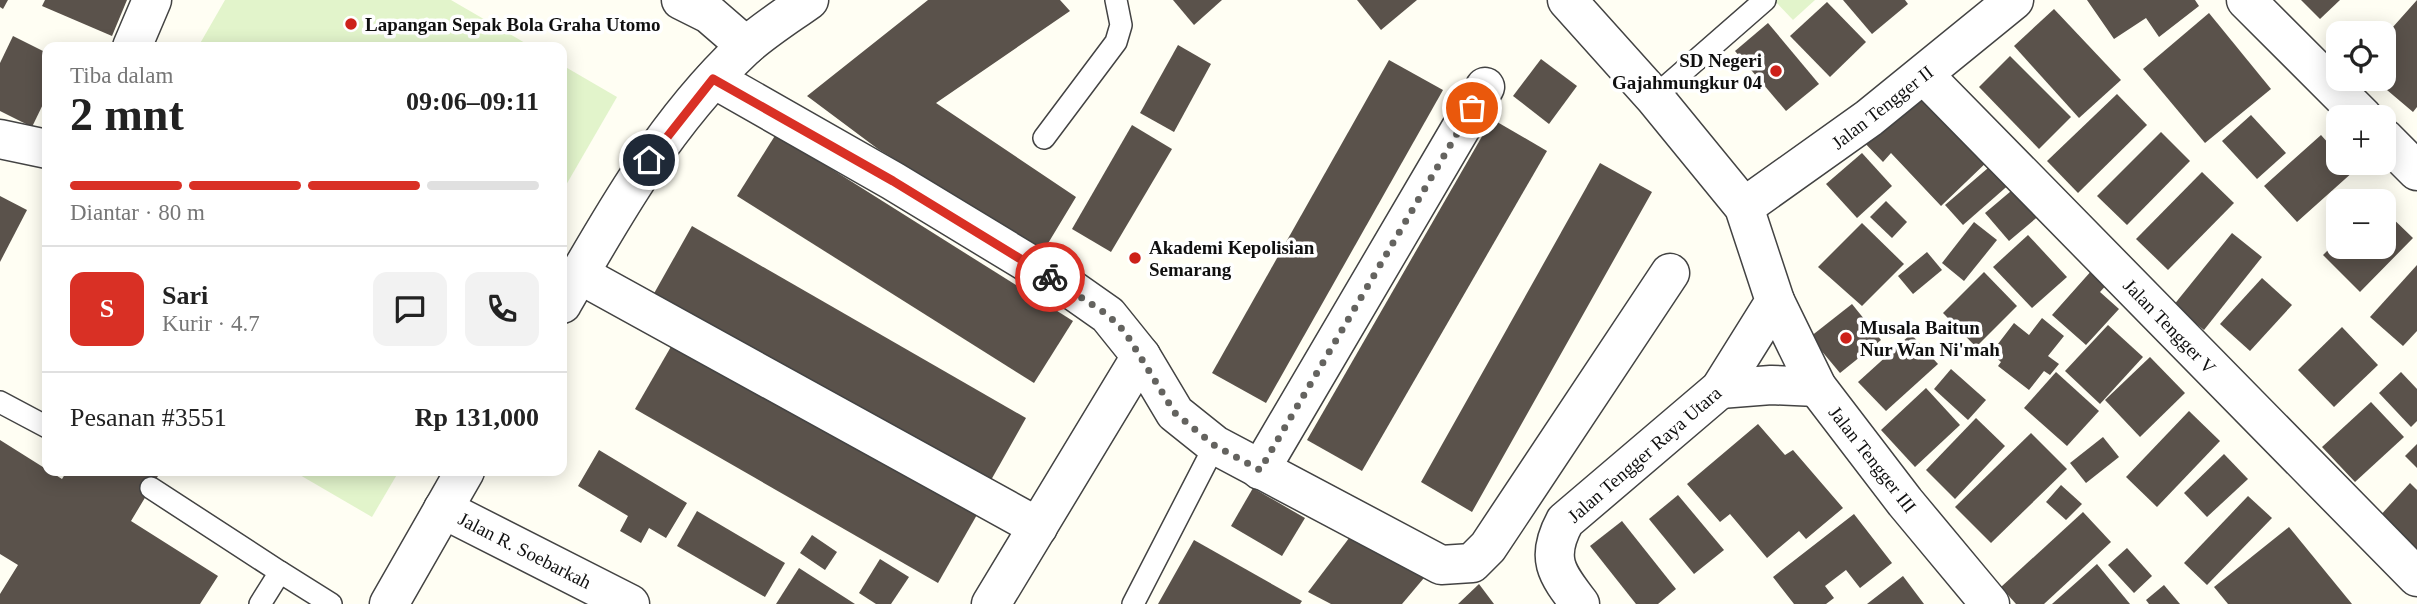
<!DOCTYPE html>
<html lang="id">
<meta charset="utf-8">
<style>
:root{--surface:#fff;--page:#f2f2f2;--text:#222;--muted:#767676;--line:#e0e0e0;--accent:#d93025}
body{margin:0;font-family:Georgia,serif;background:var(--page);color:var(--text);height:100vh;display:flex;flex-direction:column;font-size:26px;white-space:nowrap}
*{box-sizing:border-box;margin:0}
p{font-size:23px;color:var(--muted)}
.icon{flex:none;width:38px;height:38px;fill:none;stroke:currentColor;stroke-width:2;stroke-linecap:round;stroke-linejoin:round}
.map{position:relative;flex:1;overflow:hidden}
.panel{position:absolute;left:42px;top:42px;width:525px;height:434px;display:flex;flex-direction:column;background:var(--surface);border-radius:14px;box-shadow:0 4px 18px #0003}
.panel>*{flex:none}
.fabs{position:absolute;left:2326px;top:21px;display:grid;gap:14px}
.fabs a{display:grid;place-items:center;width:70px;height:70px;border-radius:14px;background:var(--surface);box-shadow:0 4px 18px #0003;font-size:35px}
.pin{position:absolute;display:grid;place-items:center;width:60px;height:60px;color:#fff;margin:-30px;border:4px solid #fff;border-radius:50%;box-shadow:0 2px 7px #0007}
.courier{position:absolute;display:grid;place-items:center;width:70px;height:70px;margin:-35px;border:5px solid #d93025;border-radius:50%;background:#fff;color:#222;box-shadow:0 2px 9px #0007}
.summary em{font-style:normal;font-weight:700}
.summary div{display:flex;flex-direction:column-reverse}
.summary{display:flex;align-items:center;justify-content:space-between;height:119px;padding:0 28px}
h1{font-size:46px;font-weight:700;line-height:52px}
.bar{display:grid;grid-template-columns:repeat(4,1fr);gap:10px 7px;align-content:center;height:84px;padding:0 28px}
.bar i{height:9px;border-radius:5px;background:var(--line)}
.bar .on{background:var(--accent)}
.bar p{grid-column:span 4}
.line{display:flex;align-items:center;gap:18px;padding:0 28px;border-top:2px solid var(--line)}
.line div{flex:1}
.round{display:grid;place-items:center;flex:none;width:74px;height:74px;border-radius:14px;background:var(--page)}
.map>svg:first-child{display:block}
.pitch{fill:#e2f4cb}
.building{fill:#5a524b}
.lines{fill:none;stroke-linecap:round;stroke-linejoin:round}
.service-casing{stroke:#434343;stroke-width:24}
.minor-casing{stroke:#434343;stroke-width:41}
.service{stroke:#fff;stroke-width:21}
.minor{stroke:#fff;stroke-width:38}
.done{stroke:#64635f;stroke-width:7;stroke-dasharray:0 12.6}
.route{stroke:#d93025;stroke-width:9}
.poi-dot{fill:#cd211a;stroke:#fff;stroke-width:2.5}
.labels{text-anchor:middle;stroke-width:7;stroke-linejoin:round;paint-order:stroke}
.poi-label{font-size:19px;font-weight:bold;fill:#101010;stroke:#fff;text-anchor:start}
.street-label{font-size:19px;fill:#101010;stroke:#fff}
</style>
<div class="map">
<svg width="2417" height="604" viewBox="0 0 2417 604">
<rect width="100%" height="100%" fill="#fffef3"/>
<g class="pitch">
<path d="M225,0H451L532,47H198Z"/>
<path d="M1774,0H1815L1793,20Z"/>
<path d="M562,65L617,97L562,192Z"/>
<path d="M293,471H399L372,517Z"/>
</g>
<g class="building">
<path d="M0,0H8L3,9L0,7Z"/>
<path d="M45,0H127L112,36L42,6Z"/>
<path d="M928,0H1060L1070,11L936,103L1076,197L1044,250L878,149L807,96Z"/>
<path d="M1173,0H1222L1194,25Z"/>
<path d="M1357,0H1417L1381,30Z"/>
<path d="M1843,0H1905L1908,4L1872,34Z"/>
<path d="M2087,0H2195L2199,6L2159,37L2146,18L2114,39Z"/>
<path d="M2301,0H2340L2320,19Z"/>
<path d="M2417,0V107L2413,112L2374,79H2384V37Z"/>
<path d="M1827,2L1866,42L1830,77L1790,36Z"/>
<path d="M2054,9L2121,80L2079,118L2014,46Z"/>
<path d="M2209,13L2271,89L2205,143L2143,69Z"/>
<path d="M1768,23L1819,84L1786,111L1735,51Z"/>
<path d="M13,36L47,53V96L32,127L0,111V63Z"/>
<path d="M1178,45L1211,64L1174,132L1140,113Z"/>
<path d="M2010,56L2071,117L2039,149L1979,87Z"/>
<path d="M1541,59L1577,86L1549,124L1513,96Z"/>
<path d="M1389,60L1443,90L1266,403L1212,373Z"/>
<path d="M1919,81L1991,158L1941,206L1891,153L1883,162L1860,138Z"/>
<path d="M2117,94L2147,125L2078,193L2047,161Z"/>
<path d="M2251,115L2286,153L2257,179L2222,141Z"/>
<path d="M1492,119L1547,151L1362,471L1307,440Z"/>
<path d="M1132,125L1172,149L1111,252L1072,229Z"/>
<path d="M2161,132L2190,161L2127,225L2097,196Z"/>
<path d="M776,134L1073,321L1034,383L737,196Z"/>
<path d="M2321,135L2338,154V163H2346L2354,171L2297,222L2264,186Z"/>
<path d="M1862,153L1892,186L1857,218L1826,184Z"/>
<path d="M1995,162L2012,182L1963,225L1945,205Z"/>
<path d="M1600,163L1652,192L1472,512L1421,482Z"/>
<path d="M2202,172L2234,203L2168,270L2136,239Z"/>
<path d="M2017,186L2041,214L2009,241L1985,213Z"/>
<path d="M0,196L27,210L0,262Z"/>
<path d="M1886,201L1907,222L1892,238L1870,217Z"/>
<path d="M2384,210L2413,238L2360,292L2323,255L2338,240V247H2384Z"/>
<path d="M1974,222L1997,240L1964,281L1942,263Z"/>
<path d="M1862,223L1904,264L1862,306L1818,267Z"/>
<path d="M692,226L1026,418L986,489L652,297Z"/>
<path d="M2232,233L2262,257L2204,330L2173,306Z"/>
<path d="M2028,235L2067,277L2032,308L1993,267Z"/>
<path d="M1927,252L1942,270L1913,294L1898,276Z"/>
<path d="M2417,265V331L2403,346L2370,317Z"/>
<path d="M2093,269L2109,282L2100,292L2119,309L2086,345L2052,315Z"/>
<path d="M1984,272L2017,306L1976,347L1943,313Z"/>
<path d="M2262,278L2292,305L2250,351L2220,324Z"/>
<path d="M1852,304L1881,340L1840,373L1810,337Z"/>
<path d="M2042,318L2064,336L2048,356L2059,364L2050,375L2044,371L2029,390L1998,366L2001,362L1991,353L2014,323L2029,335Z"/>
<path d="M2108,325L2143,357L2100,404L2065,371Z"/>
<path d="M2342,327L2378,365L2334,407L2298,370Z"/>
<path d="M1911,334L1938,364L1886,411L1858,382Z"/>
<path d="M676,338L978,513L938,583L635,409Z"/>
<path d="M2150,357L2185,393L2140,437L2105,400Z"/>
<path d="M1951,369L1986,400L1968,420L1934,389Z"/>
<path d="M2056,372L2099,411L2067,446L2024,408Z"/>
<path d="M2401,372L2417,389V421L2411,427L2379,393Z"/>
<path d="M1926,388L1960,425L1915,467L1881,430Z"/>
<path d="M2371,402L2404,437L2355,482L2322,447Z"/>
<path d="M2189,411L2220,441L2157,507L2126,477Z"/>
<path d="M1976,418L2005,446L1955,499L1926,470Z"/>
<path d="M1758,424L1785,455L1793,450L1843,508L1806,539L1799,531L1767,558L1730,514L1720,522L1687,484Z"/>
<path d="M2031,433L2067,469L1991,543L1955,507Z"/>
<path d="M2103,437L2119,457L2086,483L2070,463Z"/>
<path d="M0,440L62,479L67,471H150L158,476L131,521L218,576L200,604H0V594L18,565L0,554Z"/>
<path d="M2417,444V468L2405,456Z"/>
<path d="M599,450L687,503L666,538L649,528L641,543L620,531L628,516L578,486Z"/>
<path d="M2224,454L2248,479L2207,517L2184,493Z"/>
<path d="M2410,483L2417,490V550L2378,518Z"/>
<path d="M2061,485L2082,504L2066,520L2046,502Z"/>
<path d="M1253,488L1305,518L1282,556L1231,526Z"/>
<path d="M1678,495L1724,550L1694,574L1649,519Z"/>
<path d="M2248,496L2272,518L2207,585L2184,563Z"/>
<path d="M697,511L785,563L765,597L677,546Z"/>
<path d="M2083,512L2111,542L2044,604H2016L2001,587Z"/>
<path d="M1854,514L1892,563L1860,588L1846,570L1825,586L1834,598L1826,604H1794L1773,577Z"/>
<path d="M1622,521L1676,589L1658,604H1636L1590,546Z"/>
<path d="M1359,525L1429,572L1402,604H1331L1308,592Z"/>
<path d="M2289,527L2352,604H2228L2214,587Z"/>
<path d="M812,535L837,552L825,570L800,553Z"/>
<path d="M1194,540L1302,601L1300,604H1158Z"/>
<path d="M2127,548L2152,576L2134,593L2108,565Z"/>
<path d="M880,559L909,577L891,604H876L859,593Z"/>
<path d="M2097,564L2130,604H2052Z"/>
<path d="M799,568L855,604H776Z"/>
<path d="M1903,576L1924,604H1867Z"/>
<path d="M1479,584L1494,604H1458Z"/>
<path d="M2164,585L2180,604H2149L2146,600Z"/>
</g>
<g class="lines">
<g class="service-casing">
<g id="service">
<path d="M1654,97L1765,0"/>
<path d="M1044,138L1116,42L1121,25L1116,0"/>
<path d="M0,402L47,427"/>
<path d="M151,488L280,572"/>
<path d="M260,604L280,572L331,604"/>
<path d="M1133,604L1215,445"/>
</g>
</g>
<g class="minor-casing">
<g id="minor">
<path d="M681,0L709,14L746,46"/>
<path d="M1567,0L1654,97L1744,207L1775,301L1720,389L1565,521C1545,558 1556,573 1580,604"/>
<path d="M2246,0L2363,117"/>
<path d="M132,47L152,0"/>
<path d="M1924,75L2417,577"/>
<path d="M714,79L893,181L1071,289L1108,315L1141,356L1175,413L1215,445L1441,565L1472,563L1488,547L1670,273"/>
<path d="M2384,138L2417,171"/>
<path d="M0,139L47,149"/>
<path d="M1744,207L1869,118L2014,0"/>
<path d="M579,274L1038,527"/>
<path d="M1775,301L1817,387L1905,502L1990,604"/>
<path d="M562,304C614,213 667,120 744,48C764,30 788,15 809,0"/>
<path d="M1720,389L1771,385L1817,387"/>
<path d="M1260,470L1485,87"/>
<path d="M443,509L630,604"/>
<path d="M389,604L465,471"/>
<path d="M991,604L1141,356"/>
</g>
</g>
<use href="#service" class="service"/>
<use href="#minor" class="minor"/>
</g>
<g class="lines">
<path class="done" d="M1050,277L1108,315L1125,332L1175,413L1214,445L1260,470L1472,108"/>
<path class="route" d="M649,160L713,79L893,181L1050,277"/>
</g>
<g class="poi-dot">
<circle cx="351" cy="24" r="7"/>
<circle cx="1776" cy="71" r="7"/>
<circle cx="1135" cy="258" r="7"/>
<circle cx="1846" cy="338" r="7"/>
</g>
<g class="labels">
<g class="poi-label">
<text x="365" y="31">Lapangan Sepak Bola Graha Utomo</text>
<text x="1762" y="67" text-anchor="end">SD Negeri<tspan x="1762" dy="22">Gajahmungkur 04</tspan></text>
<text x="1149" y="254">Akademi Kepolisian<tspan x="1149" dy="22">Semarang</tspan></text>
<text x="1860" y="334">Musala Baitun<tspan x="1860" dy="22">Nur Wan Ni'mah</tspan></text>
</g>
<g class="street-label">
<text transform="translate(1882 107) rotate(-38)" y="7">Jalan Tengger II</text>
<text transform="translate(2170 326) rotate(46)" y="7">Jalan Tengger V</text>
<text transform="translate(1644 454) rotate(-41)" y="7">Jalan Tengger Raya Utara</text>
<text transform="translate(1873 459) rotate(52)" y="7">Jalan Tengger III</text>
<text transform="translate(525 550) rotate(27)" y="7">Jalan R. Soebarkah</text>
</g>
</g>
</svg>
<div class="fabs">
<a><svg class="icon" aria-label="locate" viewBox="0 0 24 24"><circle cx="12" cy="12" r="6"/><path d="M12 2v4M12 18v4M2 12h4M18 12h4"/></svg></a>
<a>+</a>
<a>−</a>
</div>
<div class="pin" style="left:1472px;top:108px;background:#ea580c"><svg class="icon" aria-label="bag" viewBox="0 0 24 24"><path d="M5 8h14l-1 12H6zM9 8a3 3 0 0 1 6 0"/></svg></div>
<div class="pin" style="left:649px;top:160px;background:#1f2937"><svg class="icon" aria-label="home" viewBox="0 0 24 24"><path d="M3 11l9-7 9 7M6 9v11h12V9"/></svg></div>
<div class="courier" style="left:1050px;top:277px"><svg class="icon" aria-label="bike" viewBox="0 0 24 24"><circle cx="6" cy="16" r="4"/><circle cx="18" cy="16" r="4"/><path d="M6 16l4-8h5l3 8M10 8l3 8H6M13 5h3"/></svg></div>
<section class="panel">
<div class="summary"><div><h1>2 mnt</h1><p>Tiba dalam</p></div><em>09:06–09:11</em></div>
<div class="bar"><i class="on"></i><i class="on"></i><i class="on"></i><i></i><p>Diantar · 80 m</p></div>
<div class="line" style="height:126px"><b class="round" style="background:var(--accent);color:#fff">S</b><div><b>Sari</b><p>Kurir · 4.7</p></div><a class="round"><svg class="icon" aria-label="chat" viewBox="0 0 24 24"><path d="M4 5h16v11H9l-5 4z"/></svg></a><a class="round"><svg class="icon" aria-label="phone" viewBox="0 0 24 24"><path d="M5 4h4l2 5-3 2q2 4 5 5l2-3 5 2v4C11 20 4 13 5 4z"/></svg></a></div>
<div class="line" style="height:91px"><div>Pesanan #3551</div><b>Rp 131,000</b></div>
</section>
</div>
